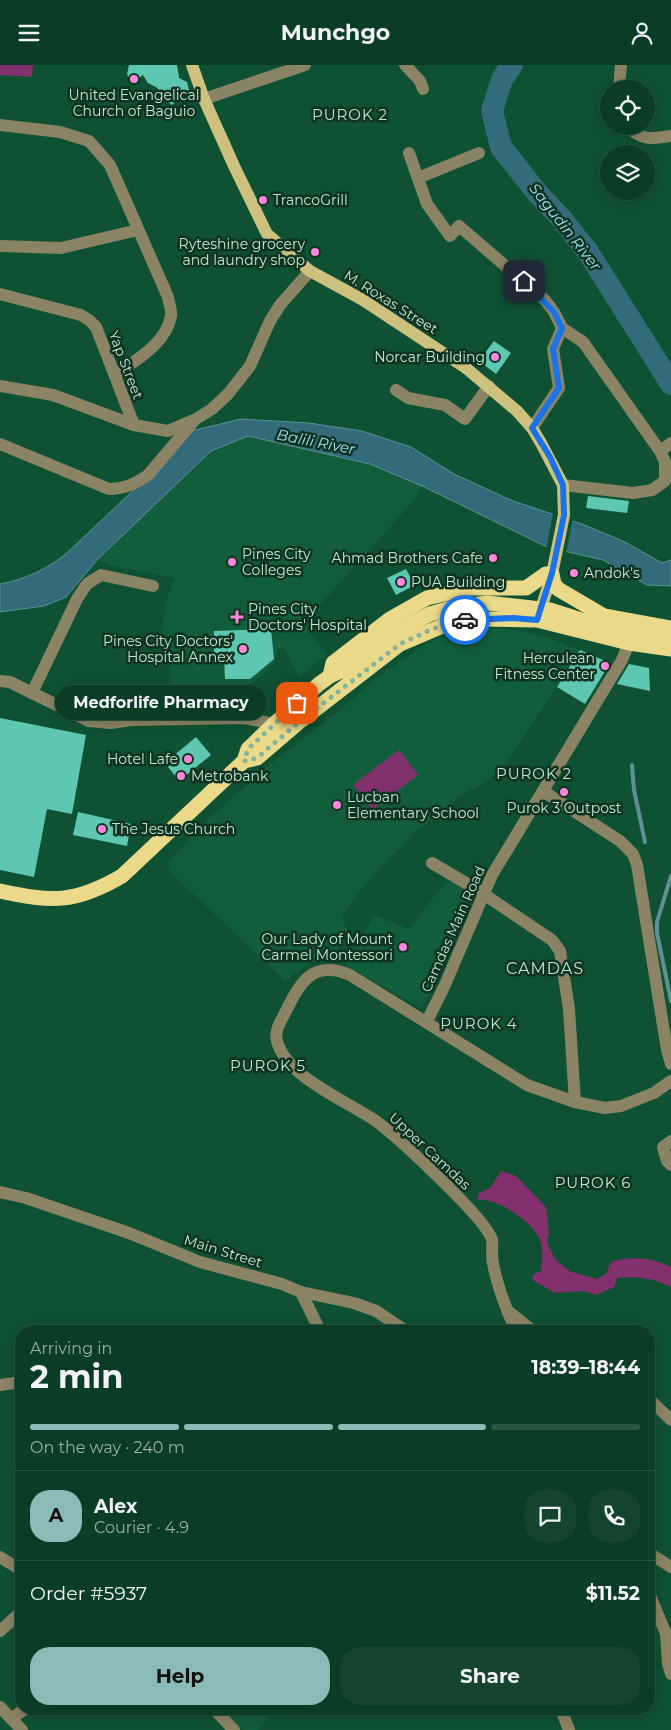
<!DOCTYPE html>
<meta charset="utf-8">
<style>
:root{--surface:#0b3d26;--page:#14442e;--text:#f1f3f6;--muted:#9aaea7;--line:#2b5643;--accent:#8bbbb9}
body{margin:0;font-family:Montserrat,sans-serif;background:var(--page);color:var(--text);height:100vh;display:flex;flex-direction:column;font-size:19px;white-space:nowrap}
*{box-sizing:border-box;margin:0}
p{font-size:16px;color:var(--muted)}
.icon{flex:none;width:28px;height:28px;fill:none;stroke:currentColor;stroke-width:2;stroke-linecap:round;stroke-linejoin:round}
.map{position:relative;flex:1;overflow:hidden}
.side{position:absolute;left:15px;top:1260px;width:640px;height:390px;display:flex;flex-direction:column;background:var(--surface);border-radius:20px;box-shadow:0 2px 12px #0003,0 0 0 1px var(--line)}
.side>*{flex:none}
.tools{position:absolute;left:600px;top:15px;display:grid;gap:10px}
.tools a{display:grid;place-items:center;width:55px;height:55px;border-radius:50%;background:var(--surface);box-shadow:0 2px 12px #0003,0 0 0 1px var(--line);font-size:25px}
.pin{position:absolute;display:grid;place-items:center;width:42px;height:42px;color:#fff;margin:-21px;border-radius:10px;box-shadow:0 2px 8px #0006}
.courier{position:absolute;display:grid;place-items:center;width:50px;height:50px;margin:-25px;border:4px solid #1a73e8;border-radius:50%;background:#fff;color:#222;box-shadow:0 1px 6px #0007}
.bubble{position:absolute;height:35px;border-radius:18px;background:var(--surface);box-shadow:0 2px 12px #0003,0 0 0 1px var(--line);font-size:16px;font-weight:700;line-height:35px;text-align:center}
.summary em{font-style:normal;font-weight:700}
.summary div{display:flex;flex-direction:column-reverse}
.summary{display:flex;align-items:center;justify-content:space-between;height:85px;padding:0 15px}
h1{font-size:32px;font-weight:700;line-height:38px}
.bar{display:grid;grid-template-columns:repeat(4,1fr);gap:8px 5px;align-content:center;height:60px;padding:0 15px}
.bar i{height:6px;border-radius:4px;background:var(--line)}
.bar .selected{background:var(--accent)}
.bar p{grid-column:span 4}
.line{display:flex;align-items:center;gap:12px;padding:0 15px;border-top:1px solid var(--line)}
.line div{flex:1}
.round{display:grid;place-items:center;flex:none;width:52px;height:52px;border-radius:20px;background:var(--page)}
.primary-button{display:flex;gap:10px;margin-top:auto;padding:10px 15px}
.primary-button a{flex:1;height:58px;border-radius:20px;background:var(--accent);color:#111;font-size:20px;font-weight:700;line-height:58px;text-align:center}
.primary-button a+a{background:var(--page);color:var(--text)}
header{display:flex;justify-content:space-between;align-items:center;height:65px;padding:0 15px;background:var(--surface);font-size:22px;font-weight:700}
.map>svg:first-child{display:block}
.built{fill:#125d3b}
.green{fill:#83306f}
.water{fill:#336b7a;stroke:#5e9094}
.pier{fill:#0f5133}
.lines{fill:none;stroke-linecap:round;stroke-linejoin:round}
.stream{stroke:#5e9094;stroke-width:4}
.river{stroke:#336b7a;stroke-width:22}
.building{fill:#5dc7b2}
.minor{stroke:#8a8464;stroke-width:12}
.major{stroke:#cec17e;stroke-width:12}
.highway{stroke:#e9d988;stroke-width:15}
.highway-bridge{stroke:#e9d988;stroke-width:15}
.done{stroke:#83b39a;stroke-width:5;stroke-dasharray:0 9}
.route{stroke:#1a73e8;stroke-width:6}
.poi-dot{fill:#ff85de;stroke:#103221;stroke-width:2}
.labels{text-anchor:middle;stroke-width:5;stroke-linejoin:round;paint-order:stroke}
.poi-label{font-size:14px;fill:#c1e8d1;stroke:#103221;text-anchor:start}
.street-label{font-size:14px;fill:#c1e8d1;stroke:#103221}
.neighbourhood-label{font-size:15px;letter-spacing:1px;fill:#c1e8d1;stroke:#103221}
.water-label{font-size:15px;font-style:italic;fill:#9ee4f9;stroke:#103221}
.quarter-label{font-size:16px;letter-spacing:1px;fill:#c1e8d1;stroke:#103221}
</style>
<header><svg class="icon" aria-label="menu" viewBox="0 0 24 24"><path d="M4 6h16M4 12h16M4 18h16"/></svg>Munchgo<svg class="icon" aria-label="person" viewBox="0 0 24 24"><circle cx="12" cy="8" r="4"/><path d="M4 21q1-7 8-7t8 7"/></svg></header>
<div class="map">
<svg width="671" height="1665" viewBox="0 0 671 1665">
<rect width="100%" height="100%" fill="#0f5133"/>
<g class="built">
<path d="M248,371L370,399L422,421L416,433L303,559L328,589L299,612L285,584L278,583L275,597L251,620L171,621L170,583L158,581L168,530L175,513L112,501L98,494L211,386Z"/>
<path d="M464,564H508L543,571L580,585L505,701L489,715L464,729L415,767L362,823L342,851L347,865L334,894L311,897L285,916L169,806L168,797L211,751L279,692L339,646L376,613L425,579L445,569Z"/>
<path d="M449,815L472,829L437,917L421,943L345,900L374,850L410,864L425,842Z"/>
<path d="M224,1644H275L258,1665H242Z"/>
</g>
<g class="green">
<path d="M0,0H33L32,12L0,10Z"/>
<path d="M399,685L418,710L372,745L353,720Z"/>
<path d="M501,1106L516,1111L546,1142L549,1168L547,1178L555,1194L569,1206L596,1214L606,1209L611,1197C628,1190 655,1193 671,1202V1222L654,1215L634,1212L617,1213L614,1222L596,1230L583,1226L555,1228L534,1216L532,1213L534,1209L541,1206C542,1195 544,1181 538,1171C528,1154 497,1133 477,1135L479,1128L490,1123Z"/>
</g>
<path class="water" d="M241,354L309,358L362,366L411,382L454,409L513,436L582,459L625,477L662,498L671,495V521L647,520L603,495L547,482L422,421L370,399L248,371L211,386L98,494L66,532L44,541L0,547V519C26,514 48,504 68,487L162,398L187,367Z"/>
<path class="pier" d="M553,448L573,454L566,489L546,485Z"/>
<g class="lines">
<g class="stream">
<path d="M632,700L634,725L645,777"/>
<path d="M671,811L657,857V868L671,936"/>
</g>
<path class="river" d="M512,0L502,14L492,46L501,82L538,129L561,153L588,187L671,319"/>
</g>
<g class="building">
<path d="M129,0H177L179,13L187,17L189,25L172,40L164,34L162,28L156,22L148,18L143,10L132,19L127,9Z"/>
<path d="M494,276L511,288L496,309L479,296Z"/>
<path d="M588,431L629,436L627,448L586,443Z"/>
<path d="M406,504L415,520L396,530L387,513Z"/>
<path d="M271,564L274,594L250,614H225L224,593H214V566Z"/>
<path d="M580,585L610,598L585,639L557,622Z"/>
<path d="M629,599L649,603L650,626L617,619Z"/>
<path d="M0,653L86,670L72,749L47,744L34,812L0,805Z"/>
<path d="M196,672L211,690L179,716L165,698Z"/>
<path d="M78,747L131,759L127,781L73,770Z"/>
</g>
<g class="lines">
<g class="minor">
<path d="M405,0L420,16L423,24"/>
<path d="M619,24L621,0"/>
<path d="M204,34L305,0"/>
<path d="M0,60L60,67L89,76L110,100L168,232C169,238 172,245 171,251C166,279 136,295 115,310"/>
<path d="M627,61C641,76 653,74 671,71"/>
<path d="M409,88L427,139L450,171L459,161L545,235L554,247L562,263L583,277L660,386L665,397V416L652,425L633,428L563,420"/>
<path d="M418,113L479,88"/>
<path d="M0,181L61,183L138,165"/>
<path d="M0,229L81,250L89,255L96,262L134,360"/>
<path d="M0,321L53,330L134,360L168,366L196,354L212,344L228,329L250,301L270,256L280,240L310,206"/>
<path d="M396,325L408,333L445,340L465,354L489,321"/>
<path d="M532,363L559,323L553,284L562,263"/>
<path d="M0,379L109,424C124,424 136,419 148,410L193,357"/>
<path d="M660,386L671,378"/>
<path d="M0,616L10,617L89,656L110,658L132,655L245,653L274,659"/>
<path d="M32,628L77,534L87,519L101,510L153,521"/>
<path d="M543,726L620,776L633,789L637,800L667,985L671,999"/>
<path d="M432,798L476,824L552,875L560,886L569,944L575,1037"/>
<path d="M427,956L444,922L492,810L622,595L629,578"/>
<path d="M671,1076L663,1082L667,1096L671,1100"/>
<path d="M0,1127L26,1133L129,1168L200,1197L282,1219L301,1227L354,1238L376,1246L406,1266"/>
<path d="M301,1227L320,1266"/>
<path d="M509,1247L533,1266"/>
<path d="M516,1266C506,1244 497,1221 493,1198C491,1190 493,1182 492,1175C487,1154 396,1071 376,1056C347,1036 286,1012 277,976C274,966 281,956 285,948C300,918 312,894 350,910L527,1020L575,1037L605,1043L621,1041L654,1028L671,1016"/>
<path d="M0,1320L21,1317"/>
<path d="M649,1334L671,1355"/>
<path d="M649,1488L671,1502"/>
<path d="M0,1492L21,1505"/>
<path d="M649,1528L666,1569L668,1599L671,1609"/>
<path d="M0,1566L21,1547"/>
<path d="M0,1642L22,1665"/>
<path d="M214,1644L234,1665"/>
<path d="M561,1644L569,1665"/>
<path d="M12,1653L25,1644"/>
</g>
<path class="major" d="M192,0L204,34L234,101L267,169L310,206L363,235L466,303L517,346L532,363L541,378L563,420L564,450L552,509L538,553"/>
<g class="highway">
<path d="M552,509L554,519L558,524L604,551L671,563"/>
<path d="M330,611L333,598L390,554L427,533L470,523H526L546,509"/>
<path d="M244,696L257,693L299,657L400,579L447,559L480,554L537,555L629,578L671,584"/>
<path d="M0,826C52,837 74,839 122,811L244,696L248,684L274,659L319,619L330,611L341,606"/>
</g>
<path class="highway-bridge" d="M341,606L390,570L430,549L451,543L487,538L550,545L612,565L669,572"/>
</g>
<g class="lines">
<path class="done" d="M297,638L248,684L244,696L257,693L299,657L400,579L430,565L447,559L465,555"/>
<path class="route" d="M465,555L513,553L537,555L552,508L564,450L563,420L550,392L532,363L559,323L553,284L562,263L554,247L524,216"/>
</g>
<g class="poi-dot">
<circle cx="134" cy="14" r="5"/>
<circle cx="263" cy="135" r="5"/>
<circle cx="315" cy="187" r="5"/>
<circle cx="495" cy="292" r="5"/>
<circle cx="493" cy="493" r="5"/>
<circle cx="232" cy="497" r="5"/>
<circle cx="574" cy="508" r="5"/>
<circle cx="401" cy="517" r="5"/>
<path d="M234.5 544.5h5v5h5v5h-5v5h-5v-5h-5v-5h5z"/>
<circle cx="243" cy="584" r="5"/>
<circle cx="605" cy="601" r="5"/>
<circle cx="188" cy="694" r="5"/>
<circle cx="181" cy="711" r="5"/>
<circle cx="564" cy="727" r="5"/>
<circle cx="337" cy="740" r="5"/>
<circle cx="102" cy="764" r="5"/>
<circle cx="403" cy="882" r="5"/>
</g>
<g class="labels">
<g class="poi-label">
<text x="134" y="35" text-anchor="middle">United Evangelical<tspan x="134" dy="16">Church of Baguio</tspan></text>
<text x="273" y="140">TrancoGrill</text>
<text x="305" y="184" text-anchor="end">Ryteshine grocery<tspan x="305" dy="16">and laundry shop</tspan></text>
<text x="485" y="297" text-anchor="end">Norcar Building</text>
<text x="242" y="494">Pines City<tspan x="242" dy="16">Colleges</tspan></text>
<text x="483" y="498" text-anchor="end">Ahmad Brothers Cafe</text>
<text x="584" y="513">Andok's</text>
<text x="411" y="522">PUA Building</text>
<text x="248" y="549">Pines City<tspan x="248" dy="16">Doctors' Hospital</tspan></text>
<text x="233" y="581" text-anchor="end">Pines City Doctors'<tspan x="233" dy="16">Hospital Annex</tspan></text>
<text x="595" y="598" text-anchor="end">Herculean<tspan x="595" dy="16">Fitness Center</tspan></text>
<text x="178" y="699" text-anchor="end">Hotel Lafe</text>
<text x="191" y="716">Metrobank</text>
<text x="347" y="737">Lucban<tspan x="347" dy="16">Elementary School</tspan></text>
<text x="564" y="748" text-anchor="middle">Purok 3 Outpost</text>
<text x="112" y="769">The Jesus Church</text>
<text x="393" y="879" text-anchor="end">Our Lady of Mount<tspan x="393" dy="16">Carmel Montessori</tspan></text>
</g>
<g class="street-label">
<text transform="translate(391 237) rotate(32)" y="5">M. Roxas Street</text>
<text transform="translate(126 300) rotate(69)" y="5">Yap Street</text>
<text transform="translate(453 864) rotate(-66)" y="5">Camdas Main Road</text>
<text transform="translate(430 1086) rotate(43)" y="5">Upper Camdas</text>
<text transform="translate(223 1186) rotate(17)" y="5">Main Street</text>
</g>
<g class="neighbourhood-label">
<text x="350" y="55">PUROK 2</text>
<text x="534" y="714">PUROK 2</text>
<text x="479" y="964">PUROK 4</text>
<text x="268" y="1006">PUROK 5</text>
<text x="593" y="1123">PUROK 6</text>
</g>
<g class="water-label">
<text transform="translate(565 162) rotate(52)" y="5">Sagudin River</text>
<text transform="translate(316 377) rotate(11)" y="5">Balili River</text>
</g>
<g class="quarter-label">
<text x="545" y="909">CAMDAS</text>
</g>
</g>
</svg>
<div class="tools">
<a><svg class="icon" aria-label="locate" viewBox="0 0 24 24"><circle cx="12" cy="12" r="6"/><path d="M12 2v4M12 18v4M2 12h4M18 12h4"/></svg></a>
<a><svg class="icon" aria-label="layers" viewBox="0 0 24 24"><path d="M12 4l9 5-9 5-9-5zM3 14l9 5 9-5"/></svg></a>
</div>
<div class="pin" style="left:297px;top:638px;background:#ea580c"><svg class="icon" aria-label="bag" viewBox="0 0 24 24"><path d="M5 8h14l-1 12H6zM9 8a3 3 0 0 1 6 0"/></svg></div>
<div class="pin" style="left:524px;top:216px;background:#1f2937"><svg class="icon" aria-label="home" viewBox="0 0 24 24"><path d="M3 11l9-7 9 7M6 9v11h12V9"/></svg></div>
<div class="courier" style="left:465px;top:555px"><svg class="icon" aria-label="car" viewBox="0 0 24 24"><path d="M5 17H2v-5l4-1 3-4h7l3 4 3 1v5h-3M9 17h6M6 11h13"/><circle cx="7" cy="17" r="2"/><circle cx="17" cy="17" r="2"/></svg></div>
<div class="bubble" style="left:55px;top:620px;width:212px">Medforlife Pharmacy</div>
<section class="side">
<div class="summary"><div><h1>2 min</h1><p>Arriving in</p></div><em>18:39–18:44</em></div>
<div class="bar"><i class="selected"></i><i class="selected"></i><i class="selected"></i><i></i><p>On the way · 240 m</p></div>
<div class="line" style="height:90px"><b class="round" style="background:var(--accent);color:#111">A</b><div><b>Alex</b><p>Courier · 4.9</p></div><a class="round"><svg class="icon" aria-label="chat" viewBox="0 0 24 24"><path d="M4 5h16v11H9l-5 4z"/></svg></a><a class="round"><svg class="icon" aria-label="phone" viewBox="0 0 24 24"><path d="M5 4h4l2 5-3 2q2 4 5 5l2-3 5 2v4C11 20 4 13 5 4z"/></svg></a></div>
<div class="line" style="height:65px"><div>Order #5937</div><b>$11.52</b></div>
<div class="primary-button"><a>Help</a><a>Share</a></div>
</section>
</div>
